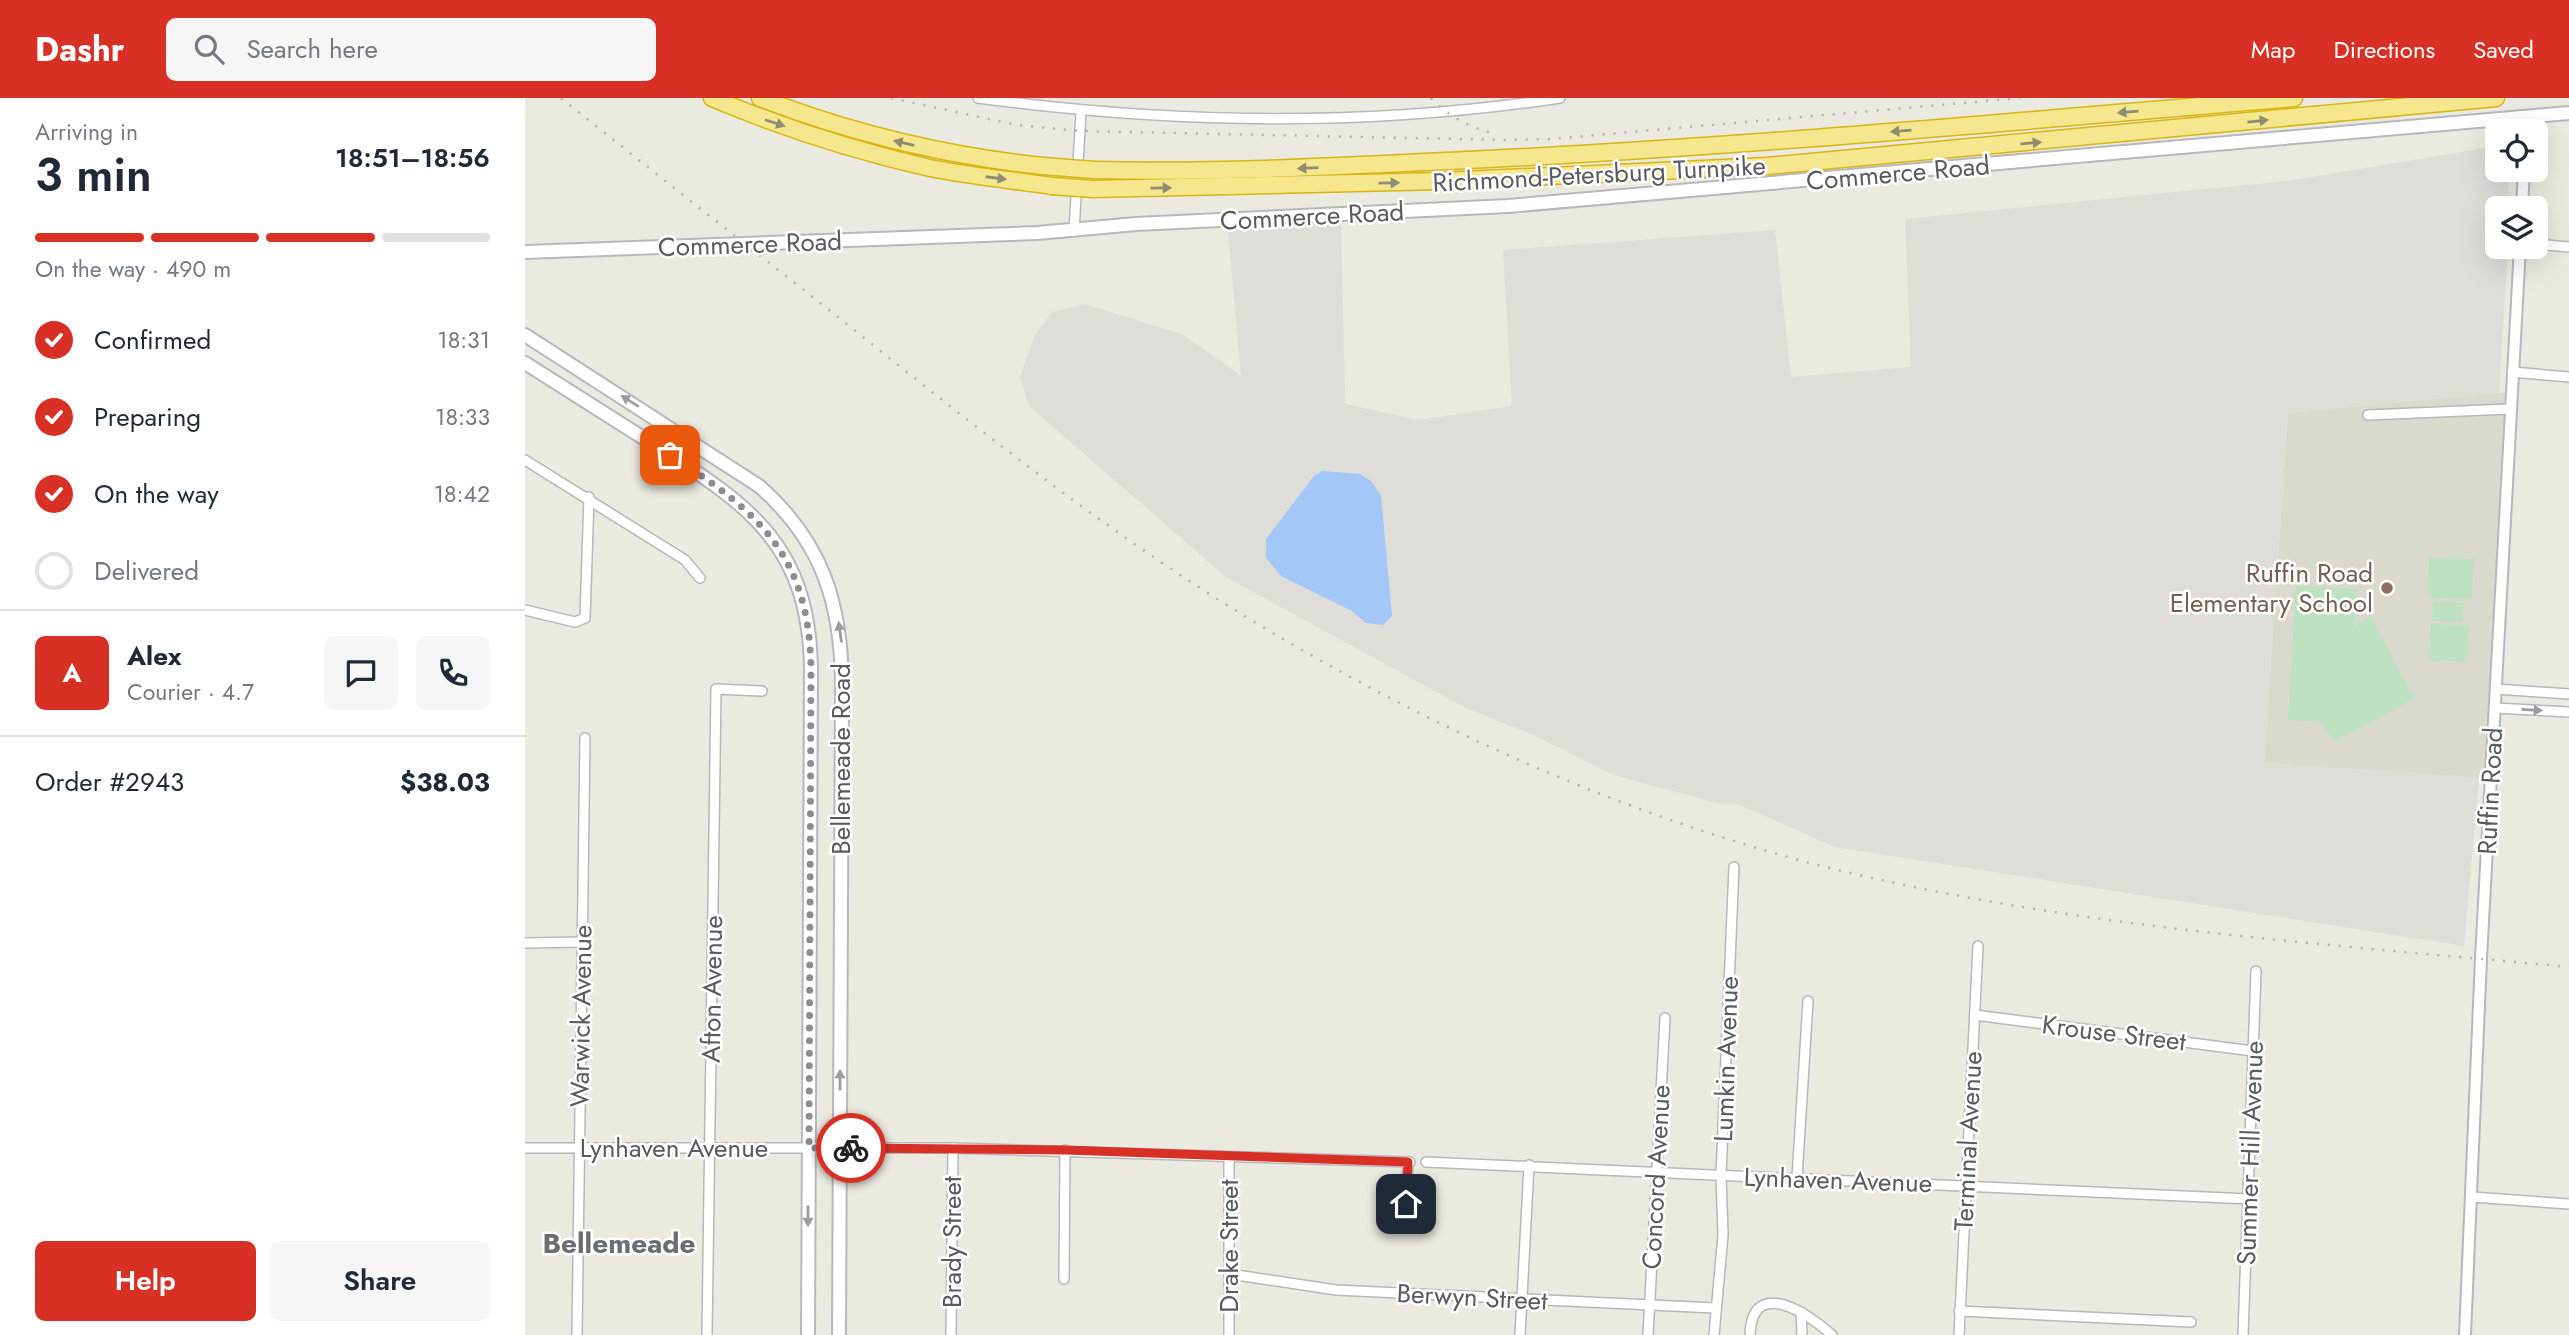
<!DOCTYPE html>
<meta charset="utf-8">
<style>
:root{--surface:#fff;--page:#f6f6f7;--text:#1f2937;--muted:#747a83;--line:#e0e1e3;--accent:#d93025}
body{margin:0;font-family:Jost,sans-serif;background:var(--page);color:var(--text);height:100vh;display:flex;flex-direction:column;font-size:26px;white-space:nowrap}
*{box-sizing:border-box;margin:0}
p{font-size:23px;color:var(--muted)}
.icon{flex:none;width:38px;height:38px;fill:none;stroke:currentColor;stroke-width:2;stroke-linecap:round;stroke-linejoin:round}
.map{position:relative;flex:1;overflow:hidden}
.drawer{display:flex;flex-direction:column;background:var(--surface);width:525px}
.drawer>*{flex:none}
.tools{position:absolute;left:1960px;top:21px;display:grid;gap:14px}
.tools a{display:grid;place-items:center;width:63px;height:63px;border-radius:10px;background:var(--surface);box-shadow:0 7px 28px #0002;font-size:35px}
.pin{position:absolute;display:grid;place-items:center;width:60px;height:60px;color:#fff;margin:-30px;border-radius:14px;box-shadow:0 4px 10px #0006}
.courier{position:absolute;display:grid;place-items:center;width:70px;height:70px;margin:-35px;border:5px solid #d93025;border-radius:50%;background:#fff;color:#222;box-shadow:0 2px 9px #0007}
.summary em{font-style:normal;font-weight:600}
.summary div{display:flex;flex-direction:column-reverse}
.summary{display:flex;align-items:center;justify-content:space-between;height:119px;padding:0 35px}
h1{font-size:46px;font-weight:600;line-height:52px}
.bar{display:grid;grid-template-columns:repeat(4,1fr);gap:10px 7px;align-content:center;height:84px;padding:0 35px}
.bar i{height:9px;border-radius:5px;background:var(--line)}
.bar .on{background:var(--accent)}
.bar p{grid-column:span 4}
.line{display:flex;align-items:center;gap:18px;padding:0 35px;border-top:2px solid var(--line)}
.line div{flex:1}
.round{display:grid;place-items:center;flex:none;width:74px;height:74px;border-radius:10px;background:var(--page)}
ol{padding:0 35px;list-style:none}
li{display:flex;align-items:center;gap:21px;height:77px}
li p{margin-inline-start:auto}
li .icon{padding:7px;border-radius:50%;background:var(--accent);color:#fff;stroke-width:4}
li:last-child{color:var(--muted)}
li i{width:38px;height:38px;border:4px solid var(--line);border-radius:50%}
.cta{display:flex;gap:14px;margin-top:auto;padding:14px 35px}
.cta a{flex:1;height:80px;border-radius:10px;background:var(--accent);color:#fff;font-size:28px;font-weight:600;line-height:80px;text-align:center}
.cta a+a{background:var(--page);color:var(--text)}
header{display:flex;align-items:center;gap:42px;box-sizing:border-box;height:98px;padding:0 35px;background:var(--accent);color:#fff}
header strong{font-size:33px}
nav{display:flex;gap:38px;margin-inline-start:auto;font-size:24px}
.search{width:490px;height:63px;background:var(--page);display:flex;align-items:center;gap:18px;box-sizing:border-box;padding:0 24px;border-radius:10px;color:var(--muted);font-size:26px}
main{display:flex;flex:1;min-height:0}
.map>svg:first-child{display:block}
.industrial{fill:#deddd8}
.education{fill:#dad9ce}
.green{fill:#bee1c2}
.water{fill:#a3c8f7}
.lines{fill:none;stroke-linecap:round;stroke-linejoin:round}
.minor-casing{stroke:#b6b7bc;stroke-width:12}
.tertiary-casing{stroke:#b6b7bc;stroke-width:14}
.secondary-casing{stroke:#b6b8be;stroke-width:16}
.motorway-casing{stroke:#d9b412;stroke-width:19}
.minor{stroke:#fff;stroke-width:9}
.tertiary{stroke:#fff;stroke-width:10}
.secondary{stroke:#fff;stroke-width:12}
.motorway{stroke:#f4e78e;stroke-width:16}
.rail{stroke:#b1b2b2;stroke-width:2.5;stroke-dasharray:2 9;stroke-linecap:butt}
.motorway-bridge-casing{stroke:#d9b412;stroke-width:19;stroke-linecap:butt}
.motorway-bridge{stroke:#f4e78e;stroke-width:16}
.oneway{fill:#8f8c70}
.oneway2{fill:#9b9da0}
.done{stroke:#8c8d8d;stroke-width:7;stroke-dasharray:0 12.6}
.route{stroke:#d93025;stroke-width:9}
.education-dot{fill:#8d6e63;stroke:#fff;stroke-width:2.5}
.labels{text-anchor:middle;stroke-width:5;stroke-linejoin:round;paint-order:stroke}
.street-label{font-size:26px;fill:#595b60;stroke:#fff}
.education-label{font-size:26px;fill:#785e54;stroke:#fff;text-anchor:end}
.neighbourhood-label{font-size:28px;font-weight:bold;fill:#6a6d72;stroke:#fff}
</style>
<header>
<strong>Dashr</strong>
<div class="search"><svg class="icon" aria-label="search" viewBox="0 0 24 24"><circle cx="10" cy="10" r="6"/><path d="M15 15l6 6"/></svg>Search here</div>
<nav><a>Map</a><a>Directions</a><a>Saved</a></nav>
</header>
<main>
<section class="drawer">
<div class="summary"><div><h1>3 min</h1><p>Arriving in</p></div><em>18:51–18:56</em></div>
<div class="bar"><i class="on"></i><i class="on"></i><i class="on"></i><i></i><p>On the way · 490 m</p></div>
<ol>
<li><svg class="icon" aria-label="check" viewBox="0 0 24 24"><path d="M5 12l5 5 9-10"/></svg>Confirmed<p>18:31</p></li>
<li><svg class="icon" aria-label="check" viewBox="0 0 24 24"><path d="M5 12l5 5 9-10"/></svg>Preparing<p>18:33</p></li>
<li><svg class="icon" aria-label="check" viewBox="0 0 24 24"><path d="M5 12l5 5 9-10"/></svg>On the way<p>18:42</p></li>
<li><i></i>Delivered</li>
</ol>
<div class="line" style="height:126px"><b class="round" style="background:var(--accent);color:#fff">A</b><div><b>Alex</b><p>Courier · 4.7</p></div><a class="round"><svg class="icon" aria-label="chat" viewBox="0 0 24 24"><path d="M4 5h16v11H9l-5 4z"/></svg></a><a class="round"><svg class="icon" aria-label="phone" viewBox="0 0 24 24"><path d="M5 4h4l2 5-3 2q2 4 5 5l2-3 5 2v4C11 20 4 13 5 4z"/></svg></a></div>
<div class="line" style="height:91px"><div>Order #2943</div><b>$38.03</b></div>
<div class="cta"><a>Help</a><a>Share</a></div>
</section>
<div class="map">
<svg width="2044" height="1237" viewBox="0 0 2044 1237">
<rect width="100%" height="100%" fill="#ebeae0"/>
<path class="industrial" d="M1972,48V72H1984L1983,110H1972V149H1983L1974,295L1763,315L1739,665L1954,679L1939,848L1310,749L1215,707L1192,705L1088,677L1013,639L939,609L701,479L504,308L495,279L510,237L527,214L560,206L659,237L716,278L703,133L774,126H816L820,306L893,322L987,308L978,152L1250,132L1266,279L1386,269L1380,121L1762,83Z"/>
<path class="education" d="M1983,294L1963,680L1739,665L1763,315Z"/>
<g class="green">
<path d="M1904,459L1949,461L1947,501L1903,500Z"/>
<path d="M1771,487L1832,491L1830,528L1845,518L1888,597V602L1808,643L1797,624L1763,622Z"/>
<path d="M1908,504L1939,505L1938,524L1907,523Z"/>
<path d="M1906,526L1944,528L1942,564L1904,562Z"/>
</g>
<path class="water" d="M797,373L835,376L846,383L856,397L867,518L858,527L841,525L827,513L756,478L741,460V441L789,378Z"/>
<g class="lines">
<g class="minor-casing">
<g id="minor">
<path d="M453,0C646,26 843,29 1035,0"/>
<path d="M549,133L556,14"/>
<path d="M2011,146L2044,149"/>
<path d="M1987,274L2044,279"/>
<path d="M1843,317L1984,311"/>
<path d="M0,362L160,462L175,480"/>
<path d="M0,512L50,524L60,520L64,399"/>
<path d="M1971,591L2044,596"/>
<path d="M1970,610L2044,614"/>
<path d="M0,845L57,844"/>
<path d="M1450,917L1728,953"/>
<path d="M0,1050H428L885,1064"/>
<path d="M704,1060V1237"/>
<path d="M901,1064L1725,1101"/>
<path d="M1272,1080L1283,903"/>
<path d="M1947,1099L2044,1106"/>
<path d="M880,1127L883,1064"/>
<path d="M705,1176L811,1192L1190,1210"/>
<path d="M539,1181L540,1052"/>
<path d="M1434,1213L1666,1224"/>
<path d="M1276,1214L1277,1237"/>
<path d="M52,1237L60,640"/>
<path d="M182,1237L191,591L237,593"/>
<path d="M426,1237L428,1050"/>
<path d="M995,1237L1004,1067"/>
<path d="M1123,1237L1140,920"/>
<path d="M1189,1237L1198,1137L1196,1077L1209,769"/>
<path d="M1225,1237C1227,1178 1283,1215 1307,1237"/>
<path d="M1434,1237L1453,848"/>
<path d="M1718,1237L1731,873"/>
</g>
</g>
<g class="tertiary-casing">
<g id="tertiary">
<path d="M2001,33V18"/>
<path d="M1997,110L1999,72"/>
<path d="M1940,1237L1956,860L1995,149"/>
</g>
</g>
<g class="secondary-casing">
<g id="secondary">
<path d="M0,154L512,135L611,126L983,108L2044,15"/>
<path d="M0,237L234,388C298,444 317,507 317,590L314,1237"/>
<path d="M0,265C44,293 87,320 131,348C226,408 284,448 286,571L283,1237"/>
</g>
</g>
<g class="motorway-casing">
<g id="motorway">
<path d="M187,0C258,30 330,53 405,70C445,78 487,82 527,88"/>
<path d="M235,0C326,35 421,58 518,68"/>
<path d="M569,72C694,75 819,68 943,62C1219,49 1494,23 1769,0"/>
<path d="M568,91L916,83L1242,68L1971,0"/>
</g>
</g>
<use href="#minor" class="minor"/>
<use href="#tertiary" class="tertiary"/>
<use href="#secondary" class="secondary"/>
<use href="#motorway" class="motorway"/>
<g class="rail">
<path d="M36,0C133,78 231,154 328,231C463,339 598,447 748,535C915,634 1097,715 1285,765C1534,829 1790,845 2044,869"/>
<path d="M366,0L492,27L555,33L980,42L1026,41L1495,0"/>
<path d="M906,0C924,19 947,31 972,36"/>
</g>
<g class="motorway-bridge-casing">
<g id="motorway-bridge">
<path d="M518,68L569,72"/>
<path d="M527,88L568,91"/>
</g>
</g>
<use href="#motorway-bridge" class="motorway-bridge"/>
</g>
<defs><path id="oneway-solid" d="M-6-.8H1V-3.2L6.5 0L1 3.2V.8H-6Z" transform="scale(1.75)"/></defs>
<g class="oneway">
<use href="#oneway-solid" transform="translate(1603 14) rotate(175)"/>
<use href="#oneway-solid" transform="translate(1733 23) rotate(-6)"/>
<use href="#oneway-solid" transform="translate(250 25) rotate(18)"/>
<use href="#oneway-solid" transform="translate(1376 33) rotate(175)"/>
<use href="#oneway-solid" transform="translate(379 45) rotate(-167)"/>
<use href="#oneway-solid" transform="translate(1506 45) rotate(-5)"/>
<use href="#oneway-solid" transform="translate(783 70) rotate(178)"/>
<use href="#oneway-solid" transform="translate(471 80) rotate(8)"/>
<use href="#oneway-solid" transform="translate(864 85) rotate(-1)"/>
<use href="#oneway-solid" transform="translate(636 90) rotate(-1)"/>
</g>
<g class="oneway2">
<use href="#oneway-solid" transform="translate(105 303) rotate(-148)"/>
<use href="#oneway-solid" transform="translate(315 534) rotate(-98)"/>
<use href="#oneway-solid" transform="translate(2007 612) rotate(3)"/>
<use href="#oneway-solid" transform="translate(315 982) rotate(-90)"/>
<use href="#oneway-solid" transform="translate(283 1118) rotate(90)"/>
</g>
<g class="lines">
<path class="done" d="M145,357C235,415 284,457 286,571L284,1050H326"/>
<path class="route" d="M326,1050L540,1052L883,1064L881,1106"/>
</g>
<circle class="education-dot" cx="1862" cy="490" r="7"/>
<g class="labels">
<g class="street-label">
<text transform="translate(1373 75) rotate(-5)" y="9">Commerce Road</text>
<text transform="translate(1074 76) rotate(-3)" y="9">Richmond-Petersburg Turnpike</text>
<text transform="translate(787 118) rotate(-3)" y="9">Commerce Road</text>
<text transform="translate(225 146) rotate(-2)" y="9">Commerce Road</text>
<text transform="translate(316 661) rotate(-90)" y="9">Bellemeade Road</text>
<text transform="translate(1965 693) rotate(-87)" y="9">Ruffin Road</text>
<text transform="translate(187 891) rotate(-89)" y="9">Afton Avenue</text>
<text transform="translate(56 918) rotate(-89)" y="9">Warwick Avenue</text>
<text transform="translate(1589 935) rotate(7)" y="9">Krouse Street</text>
<text transform="translate(1201 961) rotate(-88)" y="9">Lumkin Avenue</text>
<text transform="translate(1443 1043) rotate(-87)" y="9">Terminal Avenue</text>
<text x="149" y="1059">Lynhaven Avenue</text>
<text transform="translate(1725 1055) rotate(-88)" y="9">Summer Hill Avenue</text>
<text transform="translate(1131 1079) rotate(-87)" y="9">Concord Avenue</text>
<text transform="translate(1313 1082) rotate(2)" y="9">Lynhaven Avenue</text>
<text transform="translate(427 1144) rotate(-90)" y="9">Brady Street</text>
<text transform="translate(704 1148) rotate(-90)" y="9">Drake Street</text>
<text transform="translate(947 1199) rotate(3)" y="9">Berwyn Street</text>
</g>
<g class="education-label">
<text x="1848" y="484">Ruffin Road<tspan x="1848" dy="30">Elementary School</tspan></text>
</g>
<g class="neighbourhood-label">
<text x="94" y="1155">Bellemeade</text>
</g>
</g>
</svg>
<div class="tools">
<a><svg class="icon" aria-label="locate" viewBox="0 0 24 24"><circle cx="12" cy="12" r="6"/><path d="M12 2v4M12 18v4M2 12h4M18 12h4"/></svg></a>
<a><svg class="icon" aria-label="layers" viewBox="0 0 24 24"><path d="M12 4l9 5-9 5-9-5zM3 14l9 5 9-5"/></svg></a>
</div>
<div class="pin" style="left:145px;top:357px;background:#ea580c"><svg class="icon" aria-label="bag" viewBox="0 0 24 24"><path d="M5 8h14l-1 12H6zM9 8a3 3 0 0 1 6 0"/></svg></div>
<div class="pin" style="left:881px;top:1106px;background:#1f2937"><svg class="icon" aria-label="home" viewBox="0 0 24 24"><path d="M3 11l9-7 9 7M6 9v11h12V9"/></svg></div>
<div class="courier" style="left:326px;top:1050px"><svg class="icon" aria-label="bike" viewBox="0 0 24 24"><circle cx="6" cy="16" r="4"/><circle cx="18" cy="16" r="4"/><path d="M6 16l4-8h5l3 8M10 8l3 8H6M13 5h3"/></svg></div>
</div>
</main>
